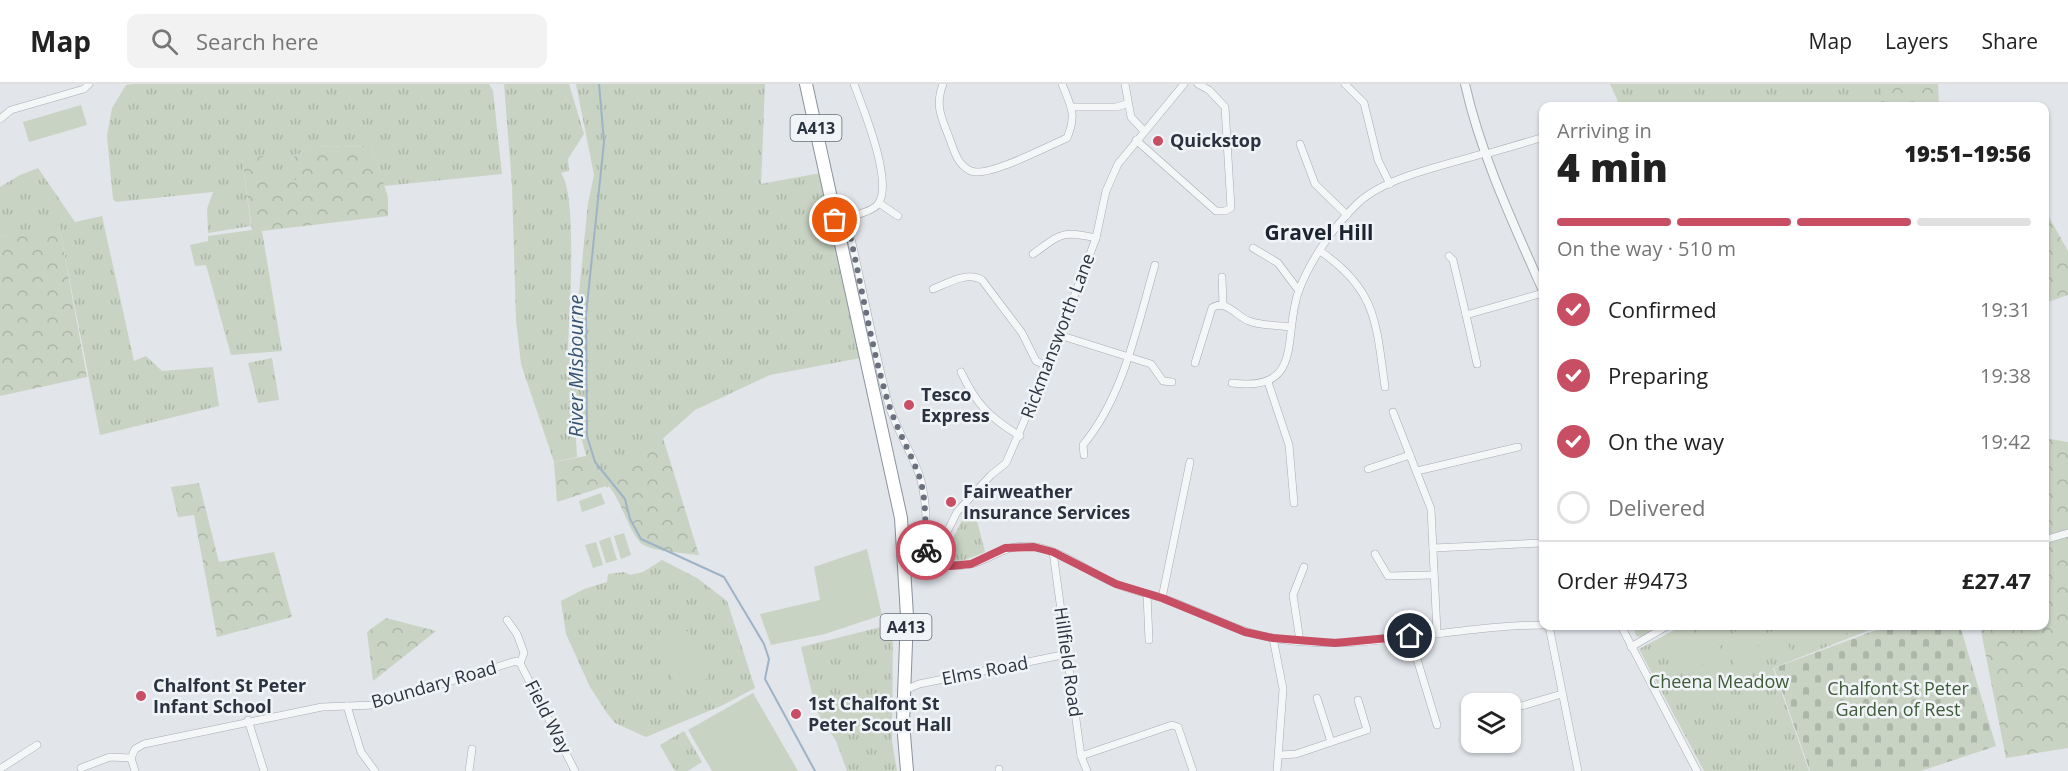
<!DOCTYPE html>
<meta charset="utf-8">
<style>
:root{--surface:#fff;--page:#f2f2f2;--text:#222;--muted:#767676;--line:#e0e0e0;--accent:#c74e63}
body{margin:0;font-family:"Open Sans",sans-serif;background:var(--page);color:var(--text);height:100vh;display:flex;flex-direction:column;font-size:22px;white-space:nowrap}
*{box-sizing:border-box;margin:0}
p{font-size:20px;color:var(--muted)}
.icon{flex:none;width:33px;height:33px;fill:none;stroke:currentColor;stroke-width:2;stroke-linecap:round;stroke-linejoin:round}
.map{position:relative;flex:1;overflow:hidden}
.details{position:absolute;left:1539px;top:18px;width:510px;height:528px;display:flex;flex-direction:column;background:var(--surface);border-radius:12px;box-shadow:0 2px 4px #0004}
.details>*{flex:none}
.controls{position:absolute;left:1461px;top:609px;display:grid;gap:12px}
.controls a{display:grid;place-items:center;width:60px;height:60px;border-radius:12px;background:var(--surface);box-shadow:0 2px 4px #0004;font-size:30px}
.pin{position:absolute;display:grid;place-items:center;width:51px;height:51px;color:#fff;margin:-26px;border:3px solid #fff;border-radius:50%;box-shadow:0 2px 6px #0007}
.courier{position:absolute;display:grid;place-items:center;width:60px;height:60px;margin:-30px;border:4px solid #c74e63;border-radius:50%;background:#fff;color:#222;box-shadow:0 2px 8px #0007}
.summary em{font-style:normal;font-weight:800}
.summary div{display:flex;flex-direction:column-reverse}
.summary{display:flex;align-items:center;justify-content:space-between;height:102px;padding:0 18px}
h1{font-size:39px;font-weight:800;line-height:45px}
.bar{display:grid;grid-template-columns:repeat(4,1fr);gap:9px 6px;align-content:center;height:72px;padding:0 18px}
.bar i{height:8px;border-radius:4px;background:var(--line)}
.bar .current{background:var(--accent)}
.bar p{grid-column:span 4}
.line{display:flex;align-items:center;gap:15px;padding:0 18px;border-top:2px solid var(--line)}
.line div{flex:1}
ol{padding:0 18px;list-style:none}
li{display:flex;align-items:center;gap:18px;height:66px}
li p{margin-inline-start:auto}
li .icon{padding:6px;border-radius:50%;background:var(--accent);color:#fff;stroke-width:4}
li:last-child{color:var(--muted)}
li i{width:33px;height:33px;border:3px solid var(--line);border-radius:50%}
header{display:flex;align-items:center;gap:36px;box-sizing:border-box;height:84px;padding:0 30px;background:var(--surface);border-bottom:2px solid var(--line)}
header strong{font-size:28px}
nav{display:flex;gap:33px;margin-inline-start:auto;font-size:21px}
.search{width:420px;height:54px;background:var(--page);display:flex;align-items:center;gap:15px;box-sizing:border-box;padding:0 21px;border-radius:12px;color:var(--muted);font-size:22px}
.map>svg:first-child{display:block}
.grass{fill:url(#grass-tufts)}
.forest{fill:url(#forest-crowns)}
.cemetery{fill:url(#cemetery-stones)}
.garden{fill:#c8d3c3}
.lines{fill:none;stroke-linecap:round;stroke-linejoin:round}
.stream{stroke:#9fb3c7;stroke-width:2}
.minor-casing{stroke:#a7acb4;stroke-width:8}
.tertiary-casing{stroke:#a7acb4;stroke-width:10}
.trunk-casing{stroke:#8a939f;stroke-width:14}
.minor{stroke:#f4f6f8;stroke-width:7}
.tertiary{stroke:#f4f6f8;stroke-width:8}
.trunk{stroke:#fff;stroke-width:12}
.done{stroke:#6b717c;stroke-width:6;stroke-dasharray:0 10.8}
.route{stroke:#c74e63;stroke-width:8}
.poi-dot{fill:#c74e63;stroke:#f1f4f7;stroke-width:2}
.labels{text-anchor:middle;stroke-width:5;stroke-linejoin:round;paint-order:stroke}
.shield{fill:#f1f4f7;stroke:#666d78;stroke-width:1.5}
.shield-label{font-size:16px;font-weight:bold;fill:#2b3341}
.poi-label{font-size:18px;font-weight:bold;fill:#2b3341;stroke:#f1f4f7;text-anchor:start}
.street-label{font-size:18px;fill:#2b3341;stroke:#f1f4f7}
.park-label{font-size:18px;fill:#405b39;stroke:#f1f4f7}
.water-label{font-size:20px;font-style:italic;fill:#375372;stroke:#f1f4f7}
.quarter-label{font-size:21px;font-weight:bold;fill:#1d2431;stroke:#f1f4f7}
</style>
<header>
<strong>Map</strong>
<div class="search"><svg class="icon" aria-label="search" viewBox="0 0 24 24"><circle cx="10" cy="10" r="6"/><path d="M15 15l6 6"/></svg>Search here</div>
<nav><a>Map</a><a>Layers</a><a>Share</a></nav>
</header>
<div class="map">
<svg width="2068" height="687" viewBox="0 0 2068 687">
<defs>
<pattern id="grass-tufts" width="24" height="20" patternUnits="userSpaceOnUse" patternTransform="scale(1.5)"><rect width="24" height="20" fill="#c8d3c3"/><path d="M3 7l-1-3M5 7V3M7 7l1-3M15 17l-1-3M17 17v-4M19 17l1-3" fill="none" stroke="#acb6a9"/></pattern>
<pattern id="forest-crowns" width="20" height="18" patternUnits="userSpaceOnUse" patternTransform="scale(1.5)"><rect width="20" height="18" fill="#c8d3c3"/><path d="M2 6a3 3 0 1 1 6 0M12 15a3 3 0 1 1 6 0" fill="none" stroke="#acb6a9"/></pattern>
<pattern id="cemetery-stones" width="16" height="16" patternUnits="userSpaceOnUse" patternTransform="scale(1.5)"><rect width="16" height="16" fill="#c8d3c3"/><path d="M2 7V4a2 2 0 0 1 4 0v3zM10 15v-3a2 2 0 0 1 4 0v3z" fill="#acb6a9"/></pattern>
</defs>
<rect width="100%" height="100%" fill="#e2e5ea"/>
<g class="grass">
<path d="M133,0H489L493,7L502,90L384,102L371,62L310,63L292,74L299,96L272,98L242,74L251,142L208,149L207,125L213,108L116,118L113,115L107,52L112,24L126,1Z"/>
<path d="M504,0H569L584,50L568,75L569,87L561,89C578,111 569,232 568,265L572,279L588,119L594,91L576,0H765L761,100L826,88L866,273L770,291L695,326L607,404L588,378L577,339L573,301L577,373L554,378L521,280L516,236L512,102Z"/>
<path d="M1610,0H1881V22H1620Z"/>
<path d="M38,84L75,138L102,132L134,277L146,272L162,287L213,283L219,322L100,351L59,142L0,152V103L20,91Z"/>
<path d="M252,146L253,152L262,147L282,267L231,271L206,181L195,182L190,161L208,157V152Z"/>
<path d="M272,274L279,316L258,319L248,279Z"/>
<path d="M973,421L985,468L962,477L946,475L945,469L964,433Z"/>
<path d="M662,476L697,494L727,517L755,604L721,622L646,653L615,639L607,629L590,603L566,550L561,517L584,505L607,498L608,490L624,488L630,491L643,488Z"/>
<path d="M893,540L892,657L897,687H847L836,657L816,626L801,563Z"/>
<path d="M1634,542H1657L1642,553L1636,552Z"/>
<path d="M1682,542H1880L1773,584L1809,687H1704L1639,565Z"/>
<path d="M684,647L702,678L688,687H675L660,661Z"/>
</g>
<g class="forest">
<path d="M1881,0H1938L1939,22H1881Z"/>
<path d="M371,62L388,113V132L262,147L253,153L242,74L263,72L272,97L298,96L292,74L310,63Z"/>
<path d="M2044,124L2068,167V211L2045,219Z"/>
<path d="M59,141L87,293L0,312V152Z"/>
<path d="M663,354L699,471C686,469 647,468 639,457C627,442 622,419 609,402Z"/>
<path d="M2045,354L2068,358V664L2006,674L1980,542H2044Z"/>
<path d="M586,372L606,402L557,418L554,378Z"/>
<path d="M199,399L219,478L274,468L292,533L217,553L194,431L178,433L171,403Z"/>
<path d="M386,534L436,547L373,597L367,548Z"/>
</g>
<path class="cemetery" d="M1887,542H1960L1996,662L1921,687H1810L1774,584Z"/>
<g class="garden">
<path d="M81,21L87,41L29,58L23,38Z"/>
<path d="M601,409L605,420L582,428L579,417Z"/>
<path d="M624,449L631,471L621,475L614,452Z"/>
<path d="M610,453L617,476L606,479L599,457Z"/>
<path d="M596,458L603,481L593,484L585,461Z"/>
<path d="M867,465L882,531L825,550L771,561L760,530L820,516L814,483Z"/>
<path d="M1707,542L1723,568L1688,589L1673,562Z"/>
<path d="M1747,542L1766,576L1739,590L1721,555Z"/>
<path d="M1800,542H1849L1851,548L1808,563Z"/>
<path d="M1782,544L1791,568L1772,575L1764,550Z"/>
<path d="M688,547L708,594L678,607L658,560Z"/>
<path d="M1724,570L1741,602L1700,625L1682,594Z"/>
<path d="M753,609L798,687H712L688,646Z"/>
</g>
<g class="lines">
<path class="stream" d="M599,0L604,58L586,231L587,352L595,378L625,415L630,435L641,455L724,493L764,560L769,575L765,595L815,687"/>
<g class="minor-casing">
<g id="minor">
<path d="M943,0C935,21 941,33 949,53C954,66 957,81 971,87C988,94 1048,62 1067,54C1077,31 1071,22 1062,0"/>
<path d="M1125,0L1131,33L1144,47"/>
<path d="M1345,0L1364,19L1378,76L1390,100"/>
<path d="M1071,23H1116L1127,20"/>
<path d="M0,35L11,26L84,5L89,0"/>
<path d="M1136,56L1216,127H1225L1231,124L1225,23L1209,6L1198,0"/>
<path d="M1300,60L1315,100L1347,131"/>
<path d="M1486,70L1544,53"/>
<path d="M879,119L898,132"/>
<path d="M846,133C861,195 872,257 888,318C895,343 910,365 919,390C928,417 926,449 927,477"/>
<path d="M844,134C853,132 872,128 878,120C894,99 863,24 854,0"/>
<path d="M1253,164L1278,179L1299,207"/>
<path d="M1320,167C1377,206 1376,239 1385,303"/>
<path d="M1033,170C1061,150 1061,146 1096,154"/>
<path d="M1449,172L1453,176L1466,231"/>
<path d="M1222,193L1223,221"/>
<path d="M933,205C948,199 968,187 982,196L1022,249L1036,277L1048,282"/>
<path d="M1059,251L1151,280L1163,297L1172,298"/>
<path d="M1195,279L1212,224C1225,214 1237,233 1249,237C1261,242 1278,241 1291,243"/>
<path d="M1477,280L1466,231L1543,209"/>
<path d="M961,288C976,320 990,334 1020,352"/>
<path d="M1268,298L1289,361L1294,419"/>
<path d="M1232,299C1306,309 1282,250 1299,206C1311,175 1334,142 1358,119C1387,92 1447,81 1485,69"/>
<path d="M1393,328L1431,425L1437,548"/>
<path d="M1084,371L1083,361C1124,312 1137,242 1155,181"/>
<path d="M1368,385L1410,371"/>
<path d="M1417,387L1518,363"/>
<path d="M2044,456L2068,449"/>
<path d="M1433,464L1541,459"/>
<path d="M1053,468L1081,672L1087,687"/>
<path d="M1375,470L1388,492L1434,491"/>
<path d="M927,477C941,480 957,484 972,480C996,473 1008,458 1036,463C1064,468 1088,488 1114,499C1129,506 1146,509 1162,514C1199,526 1233,547 1272,554C1360,570 1454,541 1544,541"/>
<path d="M906,480L927,477L938,466L957,428L991,391L1006,379L1048,282L1096,154L1106,107L1118,80L1184,0"/>
<path d="M1147,510L1149,556"/>
<path d="M1162,514L1190,378"/>
<path d="M507,536L517,550L524,569L520,579"/>
<path d="M1549,542L1578,687"/>
<path d="M1621,542L1697,687"/>
<path d="M1410,552L1437,641"/>
<path d="M1273,554L1283,605L1277,687"/>
<path d="M1300,557L1293,511L1304,483"/>
<path d="M1631,563L1667,542"/>
<path d="M520,579L575,687"/>
<path d="M905,606L919,600L1067,570"/>
<path d="M1317,614L1331,658"/>
<path d="M347,622L361,668L375,687"/>
<path d="M1518,623L1562,610"/>
<path d="M248,636L264,687"/>
<path d="M1280,671L1296,670L1367,646L1358,616"/>
<path d="M1081,672L1172,641L1178,643L1193,687"/>
<path d="M131,674L135,687"/>
<path d="M81,684L110,673L131,674L135,665L144,660L322,623L374,621L516,577L520,579"/>
<path d="M0,685L37,661"/>
<path d="M999,685V687"/>
<path d="M469,687L472,665"/>
</g>
</g>
<g class="tertiary-casing">
<path id="tertiary" d="M1465,0C1481,72 1514,141 1544,209"/>
</g>
<g class="trunk-casing">
<path id="trunk" d="M806,0L901,434L907,532L903,638L907,687"/>
</g>
<use href="#minor" class="minor"/>
<use href="#tertiary" class="tertiary"/>
<use href="#trunk" class="trunk"/>
</g>
<g class="lines">
<path class="done" d="M835,136L846,134C861,196 870,260 889,321C897,345 909,366 918,389C927,412 925,442 926,466"/>
<path class="route" d="M926,466L927,477L950,482L971,480L1005,464L1034,463L1053,468L1116,500L1162,514L1245,548L1273,554L1335,559L1410,552"/>
</g>
<g class="poi-dot">
<circle cx="1158" cy="57" r="6"/>
<circle cx="909" cy="321" r="6"/>
<circle cx="951" cy="418" r="6"/>
<circle cx="141" cy="612" r="6"/>
<circle cx="796" cy="630" r="6"/>
</g>
<g class="labels">
<g class="shield">
<rect x="790.5" y="31" width="51" height="26" rx="4.5"/>
<rect x="880.5" y="530" width="51" height="26" rx="4.5"/>
</g>
<g class="shield-label">
<text x="816" y="50">A413</text>
<text x="906" y="549">A413</text>
</g>
<g class="poi-label">
<text x="1170" y="63">Quickstop</text>
<text x="921" y="317">Tesco<tspan x="921" dy="21">Express</tspan></text>
<text x="963" y="414">Fairweather<tspan x="963" dy="21">Insurance Services</tspan></text>
<text x="153" y="608">Chalfont St Peter<tspan x="153" dy="21">Infant School</tspan></text>
<text x="808" y="626">1st Chalfont St<tspan x="808" dy="21">Peter Scout Hall</tspan></text>
</g>
<g class="street-label">
<text transform="translate(1058 252) rotate(-69)" y="6">Rickmansworth Lane</text>
<text transform="translate(1068 578) rotate(82)" y="6">Hillfield Road</text>
<text transform="translate(985 587) rotate(-11)" y="6">Elms Road</text>
<text transform="translate(434 601) rotate(-16)" y="6">Boundary Road</text>
<text transform="translate(548 633) rotate(63)" y="6">Field Way</text>
</g>
<g class="park-label">
<text x="1719" y="604">Cheena Meadow</text>
<text x="1898" y="611">Chalfont St Peter<tspan x="1898" dy="21">Garden of Rest</tspan></text>
</g>
<g class="water-label">
<text transform="translate(576 282) rotate(-90)" y="7">River Misbourne</text>
</g>
<g class="quarter-label">
<text x="1319" y="156">Gravel Hill</text>
</g>
</g>
</svg>
<div class="controls">
<a><svg class="icon" aria-label="layers" viewBox="0 0 24 24"><path d="M12 4l9 5-9 5-9-5zM3 14l9 5 9-5"/></svg></a>
</div>
<div class="pin" style="left:835px;top:136px;background:#ea580c"><svg class="icon" aria-label="bag" viewBox="0 0 24 24"><path d="M5 8h14l-1 12H6zM9 8a3 3 0 0 1 6 0"/></svg></div>
<div class="pin" style="left:1410px;top:552px;background:#1f2937"><svg class="icon" aria-label="home" viewBox="0 0 24 24"><path d="M3 11l9-7 9 7M6 9v11h12V9"/></svg></div>
<div class="courier" style="left:926px;top:466px"><svg class="icon" aria-label="bike" viewBox="0 0 24 24"><circle cx="6" cy="16" r="4"/><circle cx="18" cy="16" r="4"/><path d="M6 16l4-8h5l3 8M10 8l3 8H6M13 5h3"/></svg></div>
<section class="details">
<div class="summary"><div><h1>4 min</h1><p>Arriving in</p></div><em>19:51–19:56</em></div>
<div class="bar"><i class="current"></i><i class="current"></i><i class="current"></i><i></i><p>On the way · 510 m</p></div>
<ol>
<li><svg class="icon" aria-label="check" viewBox="0 0 24 24"><path d="M5 12l5 5 9-10"/></svg>Confirmed<p>19:31</p></li>
<li><svg class="icon" aria-label="check" viewBox="0 0 24 24"><path d="M5 12l5 5 9-10"/></svg>Preparing<p>19:38</p></li>
<li><svg class="icon" aria-label="check" viewBox="0 0 24 24"><path d="M5 12l5 5 9-10"/></svg>On the way<p>19:42</p></li>
<li><i></i>Delivered</li>
</ol>
<div class="line" style="height:78px"><div>Order #9473</div><b>£27.47</b></div>
</section>
</div>
